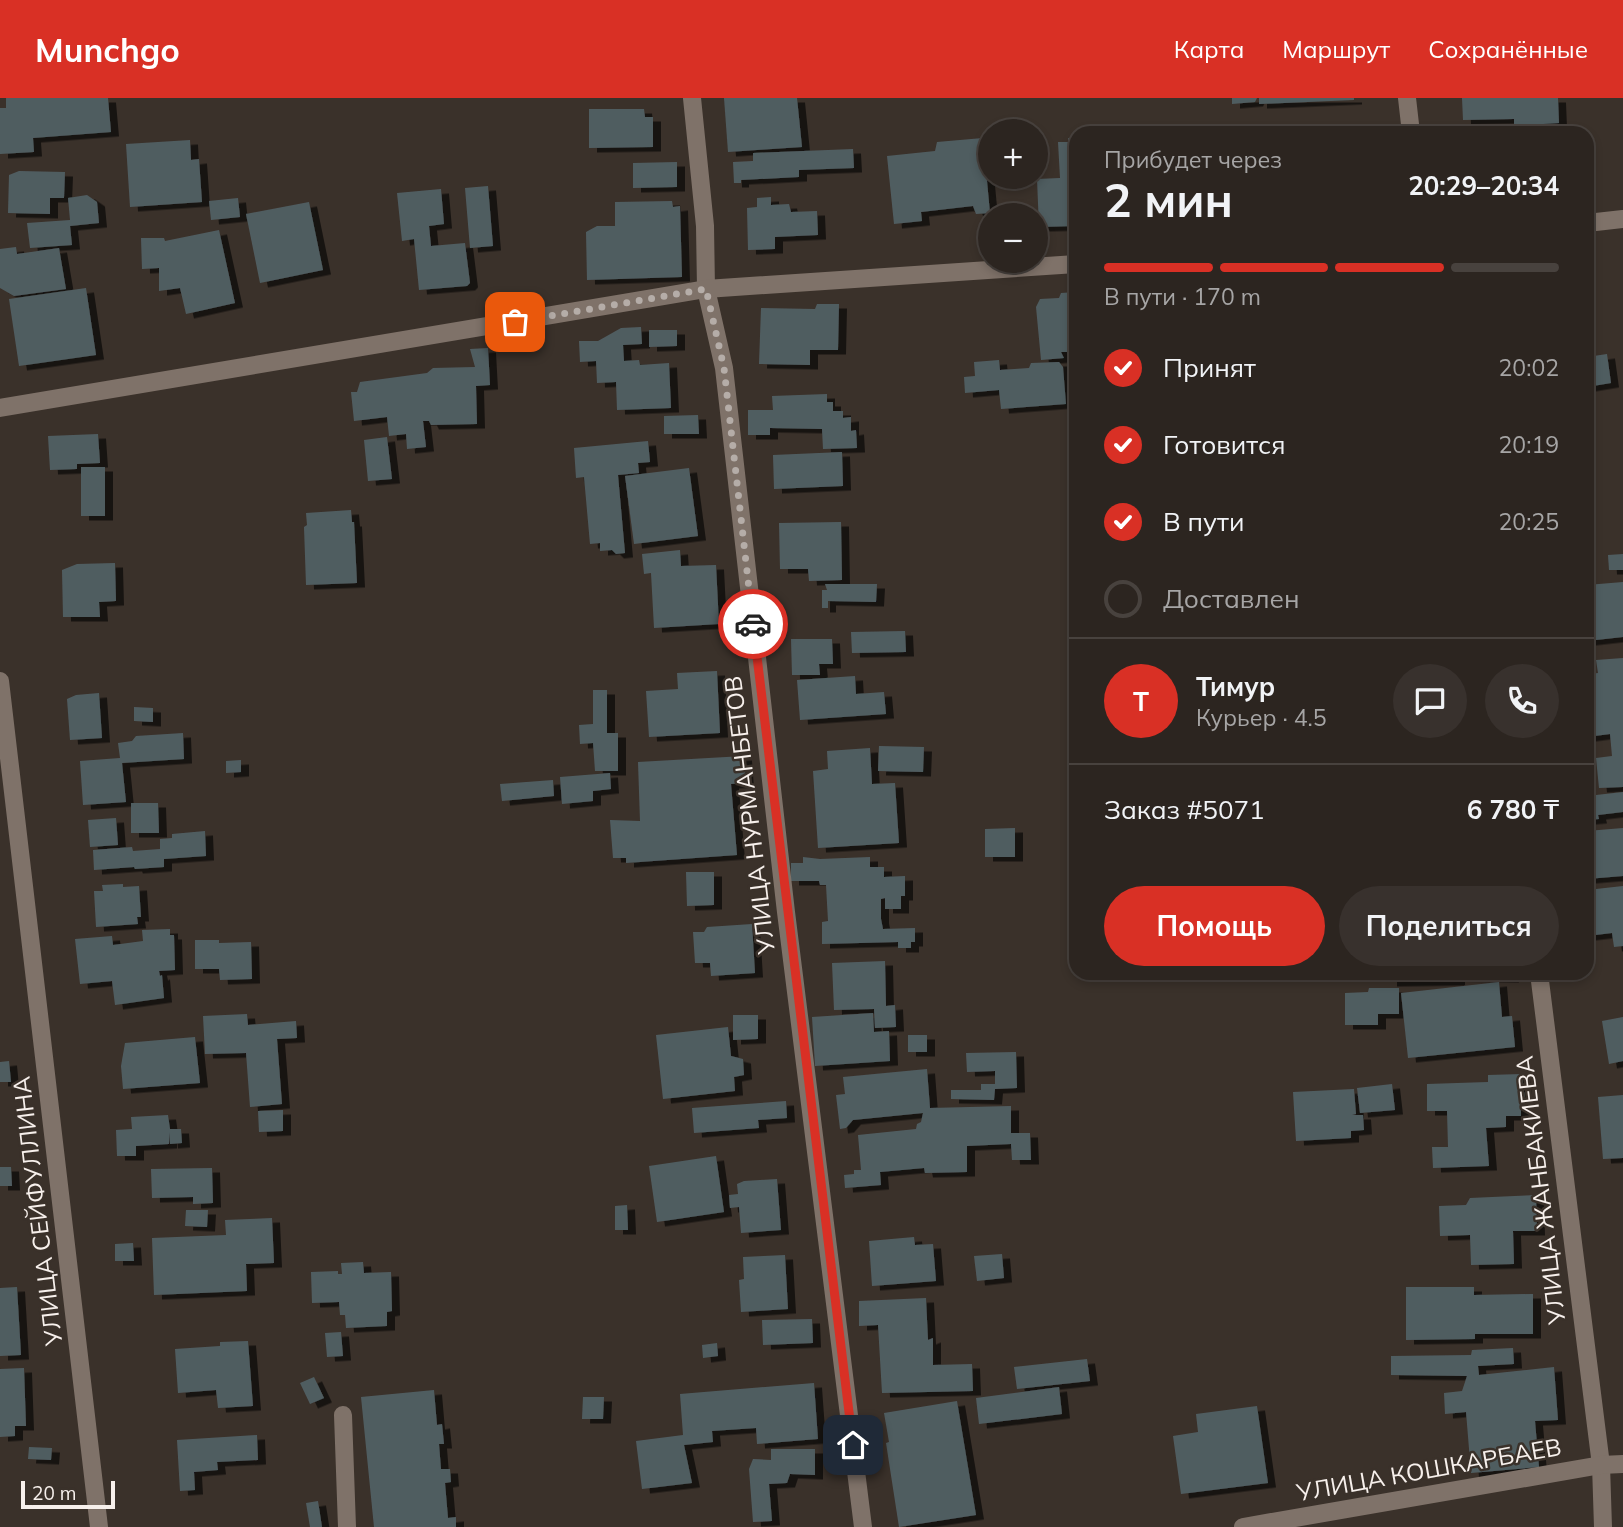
<!DOCTYPE html>
<html lang="ru">
<meta charset="utf-8">
<style>
:root{--surface:#2c2520;--page:#38312d;--text:#f1f3f6;--muted:#a6a5a5;--line:#48423e;--accent:#d93025}
body{margin:0;font-family:Mulish,sans-serif;background:var(--page);color:var(--text);height:100vh;display:flex;flex-direction:column;font-size:26px;white-space:nowrap}
*{box-sizing:border-box;margin:0}
p{font-size:23px;color:var(--muted)}
.icon{flex:none;width:38px;height:38px;fill:none;stroke:currentColor;stroke-width:2;stroke-linecap:round;stroke-linejoin:round}
.map{position:relative;flex:1;overflow:hidden}
.details{position:absolute;left:1069px;top:28px;width:525px;height:854px;display:flex;flex-direction:column;background:var(--surface);border-radius:21px;box-shadow:0 4px 10px #0003,0 0 0 2px var(--line)}
.details>*{flex:none}
.tools{position:absolute;left:978px;top:21px;display:grid;gap:14px}
.tools a{display:grid;place-items:center;width:70px;height:70px;border-radius:50%;background:var(--surface);box-shadow:0 4px 10px #0003,0 0 0 2px var(--line);font-size:35px}
.scale{position:absolute;left:21px;bottom:18px;width:94px;box-sizing:border-box;padding-left:7px;border:4px solid #f7f0ec;border-top:0;font-size:19px;line-height:24px;white-space:nowrap;color:#f7f0ec;-webkit-text-stroke:5px #3a312a;paint-order:stroke}
.pin{position:absolute;display:grid;place-items:center;width:60px;height:60px;color:#fff;margin:-30px;border-radius:14px;box-shadow:0 4px 10px #0006}
.courier{position:absolute;display:grid;place-items:center;width:70px;height:70px;margin:-35px;border:5px solid #d93025;border-radius:50%;background:#fff;color:#222;box-shadow:0 2px 9px #0007}
.summary em{font-style:normal;font-weight:700}
.summary div{display:flex;flex-direction:column-reverse}
.summary{display:flex;align-items:center;justify-content:space-between;height:119px;padding:0 35px}
h1{font-size:46px;font-weight:700;line-height:52px}
.bar{display:grid;grid-template-columns:repeat(4,1fr);gap:10px 7px;align-content:center;height:84px;padding:0 35px}
.bar i{height:9px;border-radius:5px;background:var(--line)}
.bar .active{background:var(--accent)}
.bar p{grid-column:span 4}
.line{display:flex;align-items:center;gap:18px;padding:0 35px;border-top:2px solid var(--line)}
.line div{flex:1}
.round{display:grid;place-items:center;flex:none;width:74px;height:74px;border-radius:37px;background:var(--page)}
ol{padding:0 35px;list-style:none}
li{display:flex;align-items:center;gap:21px;height:77px}
li p{margin-inline-start:auto}
li .icon{padding:7px;border-radius:50%;background:var(--accent);color:#fff;stroke-width:4}
li:last-child{color:var(--muted)}
li i{width:38px;height:38px;border:4px solid var(--line);border-radius:50%}
.primary-button{display:flex;gap:14px;margin-top:auto;padding:14px 35px}
.primary-button a{flex:1;height:80px;border-radius:42px;background:var(--accent);color:#fff;font-size:28px;font-weight:700;line-height:80px;text-align:center}
.primary-button a+a{background:var(--page);color:var(--text)}
header{display:flex;align-items:center;gap:42px;box-sizing:border-box;height:98px;padding:0 35px;background:var(--accent);color:#fff}
header strong{font-size:33px}
nav{display:flex;gap:38px;margin-inline-start:auto;font-size:24px}
.map>svg:first-child{display:block}
.building{fill:#505d61;filter:url(#shadow)}
.lines{fill:none;stroke-linecap:round;stroke-linejoin:round}
.minor{stroke:#7f7269;stroke-width:18}
.done{stroke:#b5ada8;stroke-width:7;stroke-dasharray:0 12.6}
.route{stroke:#d93025;stroke-width:9}
.labels{text-anchor:middle;stroke-width:5;stroke-linejoin:round;paint-order:stroke}
.street-label{font-size:24px;fill:#f7f0ec;stroke:#3a312a}
</style>
<header>
<strong>Munchgo</strong>
<nav><a>Карта</a><a>Маршрут</a><a>Сохранённые</a></nav>
</header>
<div class="map">
<svg width="1623" height="1429" viewBox="0 0 1623 1429">
<defs>
<filter id="shadow"><feDropShadow dx="8" dy="4.5" stdDeviation="0" flood-color="#0009"/></filter>
</defs>
<rect width="100%" height="100%" fill="#3a312a"/>
<g class="building">
<path d="M6,0H108L111,34L33,40L34,54L0,56V10H6Z"/>
<path d="M724,0H797L802,49L728,54Z"/>
<path d="M1232,0H1257L1255,4L1232,6Z"/>
<path d="M1259,0H1354V2L1259,6Z"/>
<path d="M1462,0H1558L1559,25L1543,26L1541,35H1514V21L1463,22Z"/>
<path d="M589,11H644L645,19H653V49L589,50Z"/>
<path d="M983,40L990,115L976,116L973,108L921,114L922,123L894,126L887,58L935,53L937,44Z"/>
<path d="M1068,40H1076V128L1039,129L1037,81L1060,80L1058,44H1068Z"/>
<path d="M190,42L191,62L199,61L202,104L130,109L126,46Z"/>
<path d="M853,51L854,70L799,72V79L741,82V85H734L733,64L753,63V55Z"/>
<path d="M677,64V89L633,90V65Z"/>
<path d="M19,73L65,74L64,100H50V116L8,115L9,77Z"/>
<path d="M488,88L493,148L470,150L465,90Z"/>
<path d="M441,91L444,126L429,128L431,148L465,145L470,185L467,188L419,192L414,141L402,143L397,95Z"/>
<path d="M87,97L97,104L99,125L70,128L72,147L30,150L27,125L70,122L68,100Z"/>
<path d="M771,99V107L789,106L791,114L817,113L818,137L775,139V151L748,152L747,110L757,109V100Z"/>
<path d="M238,100L240,119L211,122L209,103Z"/>
<path d="M672,103L673,109L680,108L682,179L587,182L586,134L597,128H615V104Z"/>
<path d="M309,104L323,172L260,185L246,116Z"/>
<path d="M219,132L235,205L186,216L180,190L159,193V170L142,171L141,140H164L165,143Z"/>
<path d="M16,149L17,156L59,150L66,191L14,198L0,190V151Z"/>
<path d="M86,190L96,257L19,268L9,201Z"/>
<path d="M1076,194V254H1061L1064,260L1041,262L1036,209L1040,201L1059,200L1061,195Z"/>
<path d="M817,206H839L838,252H810V267L759,266L761,210L815,211Z"/>
<path d="M641,229L642,246L623,247L624,263L639,262L640,267L669,265L671,310L617,312L616,284L597,285L596,263L580,264L579,243H598L621,230Z"/>
<path d="M649,232H677V248L649,249Z"/>
<path d="M488,250L490,287L476,288L477,326L431,327L429,323H423L426,349L407,351L406,336L389,338L387,319L354,323L351,294H357L360,284L427,275L433,270L475,269L470,251Z"/>
<path d="M1607,256L1611,285L1587,289V259Z"/>
<path d="M999,262L1000,272L1029,270L1031,265L1059,264L1063,269L1066,306L1001,311L999,292L965,295L964,279L975,278L974,264Z"/>
<path d="M827,296V304H833V313H843V320L851,319V333L856,332L857,350L823,351L822,331L770,330V337H748V312H773L772,298Z"/>
<path d="M698,317L699,336H664V318Z"/>
<path d="M98,336L100,365L77,366V371L50,372L48,338Z"/>
<path d="M387,339L392,381L368,383L364,342Z"/>
<path d="M648,343L650,364L638,365L639,375L618,377L625,455L616,456L612,452L600,453V445L590,446L584,379L576,380L574,350Z"/>
<path d="M842,354L843,388L774,391L773,357Z"/>
<rect x="81" y="369" width="24" height="49"/>
<path d="M689,370L698,438L634,446L625,378Z"/>
<path d="M351,412L352,424H354L357,485L306,487L304,429L307,427L306,415Z"/>
<path d="M841,424L842,482L809,483L808,471H780L779,425Z"/>
<path d="M680,452L681,468L716,467L719,526L654,530L651,475L644,476L642,456Z"/>
<path d="M1623,456V472H1609L1608,457Z"/>
<path d="M115,465L116,503L99,504L100,519H63L62,472L77,466Z"/>
<path d="M1623,484V539L1587,543V487Z"/>
<path d="M825,486H877L876,504L828,503V510H822V492H827Z"/>
<path d="M905,533L906,554L852,555L851,534Z"/>
<path d="M791,541H832L833,566H819L820,577H792Z"/>
<path d="M1623,560V689L1599,690L1596,660L1612,658L1610,636L1587,639V588L1591,587L1589,576L1598,575L1596,562Z"/>
<path d="M717,573L720,635L649,639L646,593L678,591L677,575Z"/>
<path d="M855,578L856,596L884,594L886,616L800,622L797,582Z"/>
<path d="M593,592H607V635H618V673H595L593,645L580,646L579,627L593,626Z"/>
<path d="M99,595L102,640L70,642L67,601L76,597Z"/>
<path d="M134,609L153,610V624L134,623Z"/>
<path d="M183,635L184,661L122,665L126,704L83,707L80,663L120,660L118,645L132,643L136,638Z"/>
<path d="M879,648L924,649L923,674L878,673Z"/>
<path d="M870,650L872,686L895,685L899,745L818,750L813,673L828,671L827,653Z"/>
<path d="M744,658L746,685L731,686L737,757L626,765V760H613L610,722L640,723L638,664Z"/>
<path d="M241,662V674L226,675V663Z"/>
<path d="M610,675L611,691L593,693V703L562,706L560,679Z"/>
<path d="M553,682L554,698L502,703L500,686Z"/>
<path d="M1623,694V714L1598,717L1599,721L1587,722V698Z"/>
<path d="M131,705H158L159,735H131Z"/>
<path d="M116,720L118,747L90,749L88,722Z"/>
<path d="M1015,730V759H985V731Z"/>
<path d="M1623,730V778L1587,781V733Z"/>
<path d="M205,733L206,758L164,761V769L135,771L134,769L94,772L93,752L132,749L133,753L160,751V741L172,740V736Z"/>
<path d="M803,759L820,761L870,759V769H884V779L905,778V798H901V811H885V800L881,801V821L883,831L915,830V844H911V850H898V844L822,846V824L828,823L826,787H820L819,783H791V765H803Z"/>
<path d="M686,774H714V807L687,808Z"/>
<path d="M123,786V789L139,788L141,819H137L138,826L96,829L94,793H103L102,787Z"/>
<path d="M1623,788V848L1614,849L1612,835L1587,838V792Z"/>
<path d="M752,826L755,875L711,878L710,865H695L693,834H704L707,829Z"/>
<path d="M170,831V837H174L175,872L159,873L160,878L162,877L164,900L115,907L112,883L80,886L75,841L112,838L113,847L143,843L142,832Z"/>
<path d="M195,842H219V845L251,844L252,881L220,882L219,871H195Z"/>
<path d="M885,863L886,908L895,907L896,929L875,930L874,911L834,912L832,865Z"/>
<path d="M1389,875H1510L1511,880L1457,879V883L1389,884Z"/>
<path d="M1499,884L1502,919L1512,918L1515,949L1408,960L1401,895Z"/>
<path d="M1369,890H1399V916H1378V927H1345V895L1368,894Z"/>
<path d="M873,915L874,934L889,933L890,963L815,968L812,919Z"/>
<path d="M247,916L248,927L296,923L297,940L277,941L282,1006L250,1009L246,955L205,956L203,918Z"/>
<path d="M733,917H758V941L733,942Z"/>
<path d="M1623,919V963L1609,966L1602,923Z"/>
<path d="M728,929L731,958L743,961L744,977L734,979L735,993L663,1001L656,937Z"/>
<rect x="908" y="937" width="19" height="17"/>
<path d="M195,939L200,985L123,991L121,968L125,945Z"/>
<path d="M1016,954L1017,990L995,991L994,1002L951,1001V992H981V986H995V973L967,974L966,955Z"/>
<path d="M9,963L11,984H0V964Z"/>
<path d="M927,971L930,1010L1011,1008V1035H1030L1031,1062H1012L1011,1046L967,1048V1074L925,1075L924,1070L880,1074L881,1087L845,1090L844,1077L854,1076V1072H861L858,1037L916,1031L917,1026L921,1024L923,1015L853,1022L846,1030L840,1031L836,997L845,996L843,979Z"/>
<path d="M1522,976L1525,1002L1521,1003V1018H1506V1029L1486,1030L1489,1068L1433,1070L1432,1049H1448L1447,1013H1427V986L1488,984V977Z"/>
<path d="M1392,986L1395,1012L1360,1015L1357,990Z"/>
<path d="M1354,991L1356,1016L1352,1017H1363L1364,1032L1351,1033V1040L1296,1043L1293,994Z"/>
<path d="M1623,997V1060L1603,1061L1598,999Z"/>
<path d="M786,1003L787,1020L758,1022L759,1030L694,1035L692,1010Z"/>
<path d="M283,1012V1033L259,1034L258,1013Z"/>
<path d="M168,1017L170,1031H181L182,1045L170,1046L169,1034V1046L136,1048V1058H117L116,1032L132,1031L131,1019Z"/>
<path d="M716,1058L724,1114L657,1124L649,1068Z"/>
<path d="M0,1069H11L12,1088H0Z"/>
<path d="M212,1070L213,1105L193,1106V1099L152,1100L151,1071Z"/>
<path d="M777,1081L781,1132L741,1135L739,1109L730,1110L729,1097L738,1096L737,1086L744,1083Z"/>
<path d="M1536,1097L1537,1133H1513L1514,1166L1471,1167L1470,1137L1440,1138L1439,1108L1466,1107L1470,1100Z"/>
<path d="M627,1107L628,1132H615V1108Z"/>
<path d="M186,1112H208L207,1129L185,1128Z"/>
<path d="M272,1120L274,1165L246,1166L247,1193L154,1197L152,1140L226,1137L225,1122Z"/>
<path d="M914,1139L915,1147L933,1146L936,1183L872,1188L869,1143Z"/>
<path d="M133,1145L134,1163H115V1146Z"/>
<path d="M1002,1156L1004,1180L977,1183L974,1158Z"/>
<path d="M785,1157L788,1211L741,1214L739,1182L744,1181L743,1159Z"/>
<path d="M363,1164L364,1175L391,1174L392,1213L387,1214V1228L346,1230L345,1217H340L339,1204L312,1205L311,1174L338,1173V1176H342L341,1165Z"/>
<path d="M17,1189L21,1257L0,1258V1190Z"/>
<path d="M1406,1189H1474V1197L1533,1196V1236H1475V1241L1406,1242Z"/>
<path d="M926,1200L928,1242L933,1240V1267L972,1266L973,1293L882,1295L878,1227L859,1228V1203Z"/>
<path d="M812,1221L813,1245L763,1247L762,1222Z"/>
<path d="M341,1234L343,1258L327,1259L325,1235Z"/>
<path d="M248,1243L253,1308L218,1310L216,1292L178,1295L175,1251L220,1248V1244Z"/>
<path d="M717,1245L718,1258L703,1260L702,1247Z"/>
<path d="M1513,1250L1514,1266L1478,1268L1479,1277L1554,1269L1558,1322L1535,1323L1539,1369L1471,1375L1466,1314L1445,1316L1444,1295L1462,1293L1467,1278L1391,1277V1258L1471,1257L1472,1252Z"/>
<path d="M1087,1261L1090,1283L1017,1291L1014,1269Z"/>
<path d="M24,1270L26,1328H15V1338L0,1339V1271Z"/>
<path d="M314,1279L324,1300L310,1306L300,1285Z"/>
<path d="M814,1285L818,1341L757,1346L756,1330L712,1333L713,1344L684,1347L692,1385L642,1391L636,1343L683,1337L680,1296Z"/>
<path d="M1059,1289L1062,1316L979,1326L976,1300Z"/>
<path d="M434,1292L437,1327L442,1326L444,1346H439L441,1371H450L451,1384L445,1385L448,1420L456,1419V1429H374L361,1299Z"/>
<path d="M583,1299H604L603,1321H582Z"/>
<path d="M957,1303L976,1417L899,1429L886,1345L889,1344L884,1315Z"/>
<path d="M1257,1308L1268,1385L1181,1396L1173,1338L1198,1334L1196,1316Z"/>
<path d="M257,1337L258,1362L217,1364L218,1372L194,1374L195,1392L180,1393L177,1342Z"/>
<path d="M29,1349L52,1350L51,1362L28,1361Z"/>
<path d="M771,1351H815V1377L790,1376L787,1385L769,1386L772,1423L753,1424L749,1371L753,1361L771,1362Z"/>
<path d="M318,1403L322,1429H310L306,1405Z"/>
</g>
<g class="lines">
<g class="minor">
<path d="M692,0L705,128L706,191L724,270L786,814L863,1429"/>
<path d="M1407,0L1411,35"/>
<path d="M1587,125L1623,121"/>
<path d="M0,310L706,191L1076,166"/>
<path d="M0,583L99,1429"/>
<path d="M1539,875L1601,1367L1603,1429"/>
<path d="M343,1317L347,1429"/>
<path d="M1243,1429L1601,1367L1623,1366"/>
</g>
</g>
<g class="lines">
<path class="done" d="M515,224L706,191L724,270L753,526"/>
<path class="route" d="M753,526L853,1347"/>
</g>
<g class="labels">
<g class="street-label">
<text transform="translate(750 717) rotate(-97)" y="8">УЛИЦА НУРМАНБЕТОВ</text>
<text transform="translate(1541 1092) rotate(-97)" y="8">УЛИЦА ЖАНБАКИЕВА</text>
<text transform="translate(38 1113) rotate(-97)" y="8">УЛИЦА СЕЙФУЛЛИНА</text>
<text transform="translate(1429 1372) rotate(-10)" y="8">УЛИЦА КОШКАРБАЕВ</text>
</g>
</g>
</svg>
<div class="tools">
<a>+</a>
<a>−</a>
</div>
<div class="scale">20 m</div>
<div class="pin" style="left:515px;top:224px;background:#ea580c"><svg class="icon" aria-label="bag" viewBox="0 0 24 24"><path d="M5 8h14l-1 12H6zM9 8a3 3 0 0 1 6 0"/></svg></div>
<div class="pin" style="left:853px;top:1347px;background:#1f2937"><svg class="icon" aria-label="home" viewBox="0 0 24 24"><path d="M3 11l9-7 9 7M6 9v11h12V9"/></svg></div>
<div class="courier" style="left:753px;top:526px"><svg class="icon" aria-label="car" viewBox="0 0 24 24"><path d="M5 17H2v-5l4-1 3-4h7l3 4 3 1v5h-3M9 17h6M6 11h13"/><circle cx="7" cy="17" r="2"/><circle cx="17" cy="17" r="2"/></svg></div>
<section class="details">
<div class="summary"><div><h1>2 мин</h1><p>Прибудет через</p></div><em>20:29–20:34</em></div>
<div class="bar"><i class="active"></i><i class="active"></i><i class="active"></i><i></i><p>В пути · 170 m</p></div>
<ol>
<li><svg class="icon" aria-label="check" viewBox="0 0 24 24"><path d="M5 12l5 5 9-10"/></svg>Принят<p>20:02</p></li>
<li><svg class="icon" aria-label="check" viewBox="0 0 24 24"><path d="M5 12l5 5 9-10"/></svg>Готовится<p>20:19</p></li>
<li><svg class="icon" aria-label="check" viewBox="0 0 24 24"><path d="M5 12l5 5 9-10"/></svg>В пути<p>20:25</p></li>
<li><i></i>Доставлен</li>
</ol>
<div class="line" style="height:126px"><b class="round" style="background:var(--accent);color:#fff">Т</b><div><b>Тимур</b><p>Курьер · 4.5</p></div><a class="round"><svg class="icon" aria-label="chat" viewBox="0 0 24 24"><path d="M4 5h16v11H9l-5 4z"/></svg></a><a class="round"><svg class="icon" aria-label="phone" viewBox="0 0 24 24"><path d="M5 4h4l2 5-3 2q2 4 5 5l2-3 5 2v4C11 20 4 13 5 4z"/></svg></a></div>
<div class="line" style="height:91px"><div>Заказ #5071</div><b>6 780 ₸</b></div>
<div class="primary-button"><a>Помощь</a><a>Поделиться</a></div>
</section>
</div>
